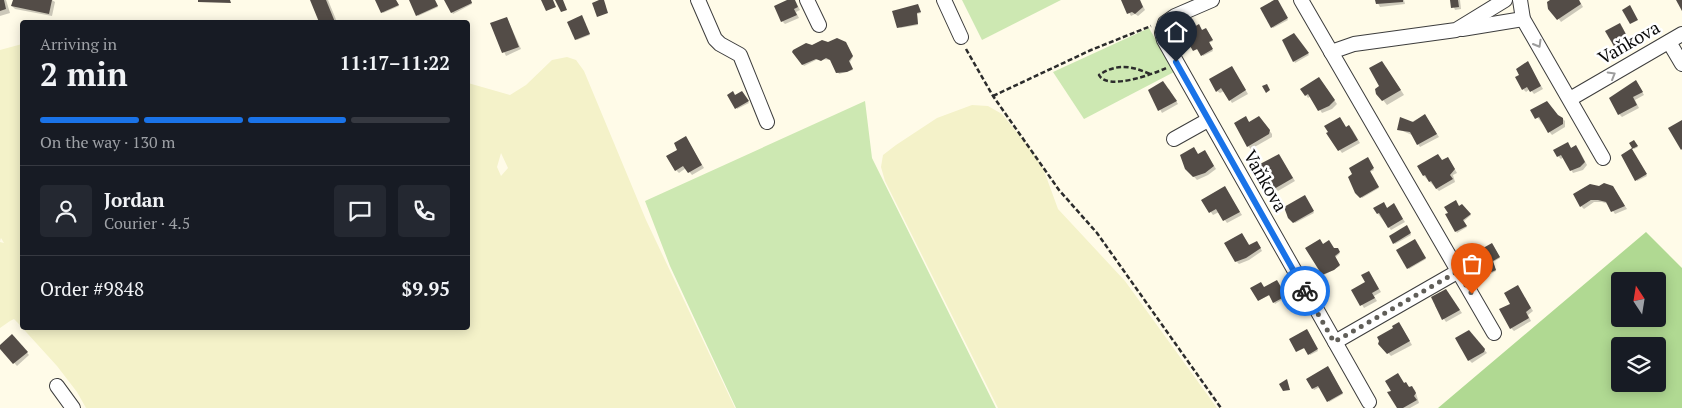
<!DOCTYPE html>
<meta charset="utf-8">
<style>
:root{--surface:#171b24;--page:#242831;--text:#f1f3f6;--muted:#9ea1a6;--line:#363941;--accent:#1a73e8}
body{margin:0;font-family:"PT Serif",serif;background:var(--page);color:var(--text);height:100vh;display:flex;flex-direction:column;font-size:19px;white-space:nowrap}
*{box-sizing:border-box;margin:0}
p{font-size:16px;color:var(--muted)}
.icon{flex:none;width:28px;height:28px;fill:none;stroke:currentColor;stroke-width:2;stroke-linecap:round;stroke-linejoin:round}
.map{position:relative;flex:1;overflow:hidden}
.side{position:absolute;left:20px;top:20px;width:450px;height:310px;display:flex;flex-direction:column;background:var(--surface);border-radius:5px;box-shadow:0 2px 12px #0003}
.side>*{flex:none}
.needle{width:32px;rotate:348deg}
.tools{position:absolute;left:1611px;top:272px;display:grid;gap:10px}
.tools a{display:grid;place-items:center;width:55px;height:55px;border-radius:5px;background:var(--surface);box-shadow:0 2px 12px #0003;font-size:25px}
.pin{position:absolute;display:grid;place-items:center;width:42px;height:42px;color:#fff;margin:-51px -21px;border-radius:50% 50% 50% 0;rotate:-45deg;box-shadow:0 0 5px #0007}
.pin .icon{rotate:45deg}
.courier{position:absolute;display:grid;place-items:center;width:50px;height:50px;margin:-25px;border:4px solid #1a73e8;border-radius:50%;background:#fff;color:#222;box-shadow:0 1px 6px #0007}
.summary em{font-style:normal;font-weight:700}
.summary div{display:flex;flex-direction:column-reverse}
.summary{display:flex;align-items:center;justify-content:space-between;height:85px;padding:0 20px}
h1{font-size:32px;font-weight:700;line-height:38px}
.bar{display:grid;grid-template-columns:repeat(4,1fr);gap:8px 5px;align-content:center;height:60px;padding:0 20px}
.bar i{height:6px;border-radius:4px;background:var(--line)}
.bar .selected{background:var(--accent)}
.bar p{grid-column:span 4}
.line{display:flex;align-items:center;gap:12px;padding:0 20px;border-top:1px solid var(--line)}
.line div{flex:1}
.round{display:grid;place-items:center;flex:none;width:52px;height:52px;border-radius:5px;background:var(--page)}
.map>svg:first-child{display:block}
.farmland{fill:#f4f2c9;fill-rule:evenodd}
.green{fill:#cde8b2}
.forest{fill:#b0d992;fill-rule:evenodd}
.shadow{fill:#0003}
.building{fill:#534c47}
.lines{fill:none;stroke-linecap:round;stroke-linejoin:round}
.minor-casing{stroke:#3d3d3d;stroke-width:16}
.path{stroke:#2c2c2c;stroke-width:2.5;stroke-dasharray:5 2.5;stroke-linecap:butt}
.minor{stroke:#fff;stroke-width:14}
.oneway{stroke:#9d9d9d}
.done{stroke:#605e58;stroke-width:5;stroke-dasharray:0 9}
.route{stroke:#1a73e8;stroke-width:6}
.labels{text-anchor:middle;stroke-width:5;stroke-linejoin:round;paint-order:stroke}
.street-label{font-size:18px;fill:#0a0a0a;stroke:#fff}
</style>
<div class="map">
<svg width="1682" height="408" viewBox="0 0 1682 408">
<rect width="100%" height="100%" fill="#fffbe8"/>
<g class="farmland">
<path d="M22,44V328H468V83L510,95L526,85L552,60L567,57L576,60L584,71L646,220L735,408H86L77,392L57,366L17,322L14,319L10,321L0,328V242L4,243L1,238L0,241V50ZM501,153L508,168L501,176L497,167Z"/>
<path d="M972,105L988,106L1002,114L1032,151L1043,168L1058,209L1125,281L1217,408H998L885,181L881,167L883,155L896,145L937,118Z"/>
</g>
<g class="green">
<path d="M962,0H1061L982,40Z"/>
<path d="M1149,28L1174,72L1084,119L1053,72Z"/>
<path d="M865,101L872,158L996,408H736L670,266L645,201Z"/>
</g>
<path class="forest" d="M1646,232L1682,268V408H1438ZM1620,281H1658V319H1620ZM1620,346H1658V384H1620Z"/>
<g class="shadow">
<path d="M0,0H6L10,13L0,16Z"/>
<path d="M14,0H52L55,2L52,16L15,9L12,6Z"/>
<path d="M312,0H328L337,22H320Z"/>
<path d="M376,0H396L399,6L383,13Z"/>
<path d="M410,0H435L438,7L418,16Z"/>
<path d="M446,0H470L472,4L453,14Z"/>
<path d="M790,0L796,2L800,10L796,12L799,18L785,24L782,21Z"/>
<path d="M1122,0H1140L1145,10L1138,16L1135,14L1131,16Z"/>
<path d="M1276,0L1288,20L1273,28L1272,27Z"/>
<path d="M1376,0H1404L1405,4L1380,7Z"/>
<path d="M1451,0H1460L1461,9L1455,10Z"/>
<path d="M1552,0H1579L1583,7L1561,22L1556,15Z"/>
<path d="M918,5L921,13L917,14L918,25L900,28Z"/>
<path d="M507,18L521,49L506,56L491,24Z"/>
<path d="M582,18L590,35L577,40L576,39Z"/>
<path d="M1622,27L1631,43L1619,50L1616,47Z"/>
<path d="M1207,30L1213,41L1209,43L1213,51L1203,56L1199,49L1194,50L1202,32Z"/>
<path d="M1294,35L1309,55L1295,63L1284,41Z"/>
<path d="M847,45L853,57L850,62L853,70L839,74L832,60L818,59L804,66L793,52L812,47Z"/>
<path d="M1528,63L1543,89L1534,94L1530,89L1526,92L1523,89Z"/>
<path d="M1386,67L1404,95L1387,105L1383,100L1381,86Z"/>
<path d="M1232,68L1248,94L1232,103L1224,91L1220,93L1217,91Z"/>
<path d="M1636,81L1644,95L1635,100L1639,108L1622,117L1619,114Z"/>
<path d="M1322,82L1337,104L1332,109L1322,113L1311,96L1308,98L1306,95Z"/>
<path d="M1169,89L1178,104L1162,113L1150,91Z"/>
<path d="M743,93L749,103L737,109L735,96Z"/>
<path d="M1532,111L1562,118L1565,121V127L1552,135Z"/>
<path d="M1425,115L1439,137L1420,147L1412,135L1398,129Z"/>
<path d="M1245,117L1250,123L1261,120L1272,134V137L1251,149L1248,146Z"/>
<path d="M1340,119L1346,128L1349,126L1352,129L1360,143L1342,153L1328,134Z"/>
<path d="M688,141L704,168L692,175L686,168L679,173L676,170L679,150Z"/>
<path d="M1567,143L1572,149L1576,147L1579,150L1587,165L1583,170L1573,173L1564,157L1561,159L1558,156Z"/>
<path d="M1635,143L1638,147L1632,150L1647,176L1637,181L1622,155L1634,149L1631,144Z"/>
<path d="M1207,154L1216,169L1208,175L1197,180L1186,168L1198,155Z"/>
<path d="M1281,158L1295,181L1278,191L1275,188Z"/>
<path d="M1368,160L1374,170L1370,172L1379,188L1362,198L1354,189Z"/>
<path d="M1442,161H1450L1457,173L1453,175L1455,182L1439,191L1424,176L1419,166Z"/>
<path d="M1613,187L1627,209L1615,214L1608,204L1602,202H1594L1584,209L1581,206Z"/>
<path d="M1225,188L1242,215L1227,223L1219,212L1213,215L1203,201Z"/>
<path d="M1305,198L1314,213L1295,223L1289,217Z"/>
<path d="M1384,204L1388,209L1394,205L1405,222L1391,230L1378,214Z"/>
<path d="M1462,206L1471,215L1464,221L1467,227L1457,233L1447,215Z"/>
<path d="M1408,228L1411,235L1395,244L1394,243Z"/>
<path d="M1242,234L1250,246L1259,245L1262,251L1249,260L1239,264L1236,261Z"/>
<path d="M1416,242L1426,259L1409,269L1408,268Z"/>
<path d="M1323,245L1340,253L1335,258L1340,266L1324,275Z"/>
<path d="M1493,245L1500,258L1493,262L1496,271L1485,277Z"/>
<path d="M1371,275L1381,292L1374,296L1377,301L1364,308L1353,290L1366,283Z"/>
<path d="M1278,282L1286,297L1275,304L1270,295L1259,300L1264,289Z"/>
<path d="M1518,287L1533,311L1528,315L1531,321L1514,331L1511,328L1512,305Z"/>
<path d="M1448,293L1462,313L1446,322L1435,306Z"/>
<path d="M1401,326L1412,345L1391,356L1379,343L1395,329Z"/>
<path d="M1308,331L1318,351L1310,355L1305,348L1297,351Z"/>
<path d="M1471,334L1487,353L1472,363L1469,360Z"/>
<path d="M15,339L29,355L17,366L0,347Z"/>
<path d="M1329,368L1343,394L1329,402L1320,387L1314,390L1308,380Z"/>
<path d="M1398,375L1405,384L1415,390L1419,403L1410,408H1398L1393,391Z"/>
</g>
<g class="building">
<path d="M0,0H4L6,9L0,11Z"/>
<path d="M13,0H52L49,14L11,6Z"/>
<path d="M198,0H230L231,3L198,2Z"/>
<path d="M310,0H326L335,22H319Z"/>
<path d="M375,0H396L399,5L381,13Z"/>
<path d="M409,0H435L438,6L416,16Z"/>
<path d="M444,0H471L472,3L451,13Z"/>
<path d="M541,0H553L556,7L546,11Z"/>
<path d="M555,0H563L567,10L561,12Z"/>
<path d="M599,0H604L608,13L597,17L592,3Z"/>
<path d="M787,0H795L798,7L794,9L797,15L781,22L774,6Z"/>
<path d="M1121,0H1140L1143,7L1135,14L1132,12L1127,14Z"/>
<path d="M1274,0H1278L1288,18L1271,28L1260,8Z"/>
<path d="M1375,0H1403V2L1376,4Z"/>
<path d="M1450,0H1458L1459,7L1451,8Z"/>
<path d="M1550,0H1579L1581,4L1557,20L1548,9L1547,2Z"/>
<path d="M1676,0H1682V11Z"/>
<path d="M918,4L921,12L917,13L918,24L897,28L892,11Z"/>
<path d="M1630,5L1638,20L1630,24L1622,10Z"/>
<path d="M582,15L590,34L575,40L567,22Z"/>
<path d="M507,17L519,47L502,53L490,23Z"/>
<path d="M1620,23L1629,40L1615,48L1605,31Z"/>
<path d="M1199,24L1202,30L1206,28L1213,40L1209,42L1213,49L1201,56L1197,49L1193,51L1186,39L1190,37L1187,31Z"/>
<path d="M1294,33L1309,53L1293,62L1282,40Z"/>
<path d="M837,38L846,42L853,56L849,61L853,69L847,72L836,73L830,60L826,58L821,61L816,59L802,65L792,52L793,50L806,43L812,45L822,40L828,42Z"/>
<path d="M1382,61L1401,90L1382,101L1376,94L1375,89L1379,86L1369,68Z"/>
<path d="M1528,61L1541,86L1530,92L1527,87L1522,90L1515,77L1519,75L1516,69Z"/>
<path d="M1232,66L1246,90L1229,101L1221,88L1216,92L1209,79Z"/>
<path d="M1319,77L1335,100L1329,106L1318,111L1308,94L1305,96L1300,89Z"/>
<path d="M1636,80L1643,92L1633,97L1637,105L1618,115L1609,98Z"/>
<path d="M1163,81L1177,101L1158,111L1148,90Z"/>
<path d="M1267,84L1270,90L1266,93L1262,86Z"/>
<path d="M733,91L735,95L742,91L749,101L735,109L727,95Z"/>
<path d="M1547,101L1558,115L1563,118V124L1548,133L1539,117L1535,119L1530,110Z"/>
<path d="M1425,114L1437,134L1417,145L1410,132L1397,130L1400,117L1413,122Z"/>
<path d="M1246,116L1249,122L1259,116L1270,130L1269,134L1247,147L1234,123Z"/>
<path d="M1340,117L1346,127L1349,125L1358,140L1338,151L1326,133L1328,132L1324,126Z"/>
<path d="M1682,120V149L1681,150L1668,128Z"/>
<path d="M686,136L702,165L688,173L683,166L675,171L666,156L677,150L674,143Z"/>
<path d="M1634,140L1638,146L1632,149L1647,174L1635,181L1621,155L1632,148L1629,143Z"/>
<path d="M1568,142L1571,148L1576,145L1585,162L1580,167L1570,171L1561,155L1557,157L1553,150Z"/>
<path d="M1194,147L1198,154L1205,150L1214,166L1205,173L1193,177L1185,169L1180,155Z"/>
<path d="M1279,154L1293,178L1274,189L1260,164Z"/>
<path d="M1438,154L1442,160L1448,157L1455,169L1450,175L1453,179L1436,189L1431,181L1429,182L1425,175L1423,176L1417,166Z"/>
<path d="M1368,157L1374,168L1370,171L1379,187L1360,198L1355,193L1348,177L1352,174L1349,168Z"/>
<path d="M1604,183L1613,186L1625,206L1611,212L1606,202L1598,200H1591L1580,207L1573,194L1590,184L1599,186Z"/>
<path d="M1225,186L1240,212L1223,221L1216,209L1209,213L1201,200Z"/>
<path d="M1305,195L1314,211L1293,223L1288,218L1284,207Z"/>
<path d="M1456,200L1459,206L1462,204L1471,214L1463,220L1467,226L1455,232L1445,214L1448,213L1444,207Z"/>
<path d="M1384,202L1387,208L1394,203L1403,219L1388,228L1379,213L1377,214L1373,208Z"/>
<path d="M1407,225L1411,233L1393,244L1389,236Z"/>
<path d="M1242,233L1249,245L1257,241L1261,248L1246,258L1235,262L1224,243Z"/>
<path d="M1320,239L1323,244L1329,240L1334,248H1338L1340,252L1335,256L1340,265L1334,270L1322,275L1305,248Z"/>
<path d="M1415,239L1426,258L1407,269L1396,250Z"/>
<path d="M1492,243L1500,257L1493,261L1496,270L1483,276L1469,256Z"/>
<path d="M1369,271L1379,289L1372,293L1375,298L1360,306L1351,290L1365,282L1361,275Z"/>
<path d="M1277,280L1286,296L1273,303L1269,295L1258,301L1250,288L1261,282L1264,287Z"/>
<path d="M1518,285L1531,308L1526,312L1529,318L1510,329L1499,309L1510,304L1504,293Z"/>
<path d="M1446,289L1460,310L1442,320L1431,297Z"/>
<path d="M1399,322L1410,341L1387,354L1378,344L1379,341L1377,337L1393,328L1392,326Z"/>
<path d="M1307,329L1318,349L1308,355L1304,348L1296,352L1289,339Z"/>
<path d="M1469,330L1485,349L1484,352L1468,361L1455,338Z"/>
<path d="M12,334L28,352L13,364L0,349V345Z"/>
<path d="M1328,366L1343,393L1327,402L1318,386L1312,389L1306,379Z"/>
<path d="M1398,373L1404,383L1406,382L1409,387L1412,386L1416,393L1414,396L1417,400L1403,408H1397L1387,392L1391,391L1385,381Z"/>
<path d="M1287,379L1290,390L1283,391L1279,384Z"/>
</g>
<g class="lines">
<g class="minor-casing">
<g id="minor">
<path d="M698,0L715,39L720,44L740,55L767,122"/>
<path d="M807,0L819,25"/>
<path d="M944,0L961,37"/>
<path d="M1212,0L1175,16L1165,23L1162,33L1164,40L1369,402"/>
<path d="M1301,0L1494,333"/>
<path d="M1520,0L1523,19L1603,158"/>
<path d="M1462,29L1523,19"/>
<path d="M1669,42L1682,64"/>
<path d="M1331,52L1354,44L1456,30L1505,0"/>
<path d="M1570,99L1682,34"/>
<path d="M1174,139L1208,120"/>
<path d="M1335,342L1457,272"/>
<path d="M57,386L73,408"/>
</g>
</g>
<g class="path">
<path d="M966,49L993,96L1059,190L1097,233L1221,408"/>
<path d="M1150,74C1132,66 1117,63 1099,75C1107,91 1154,74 1166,68"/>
<path d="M993,96L1091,50L1151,26"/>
</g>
<use href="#minor" class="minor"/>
</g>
<defs><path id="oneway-chevron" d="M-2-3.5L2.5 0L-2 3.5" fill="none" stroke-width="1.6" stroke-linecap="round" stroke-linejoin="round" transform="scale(1.25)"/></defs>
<g class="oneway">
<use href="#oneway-chevron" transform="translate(1538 44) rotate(60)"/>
<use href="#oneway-chevron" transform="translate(1612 75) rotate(-30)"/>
</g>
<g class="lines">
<path class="done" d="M1305,291L1334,342L1457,272L1472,294"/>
<path class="route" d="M1176,62L1305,291"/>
</g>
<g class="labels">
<g class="street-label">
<text transform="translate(1629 43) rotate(-30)" y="6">Vaňkova</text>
<text transform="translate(1265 181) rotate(60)" y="6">Vaňkova</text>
</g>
</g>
</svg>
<div class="tools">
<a><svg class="needle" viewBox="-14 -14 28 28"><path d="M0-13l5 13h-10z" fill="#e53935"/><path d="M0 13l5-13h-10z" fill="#9ea1a6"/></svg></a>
<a><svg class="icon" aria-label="layers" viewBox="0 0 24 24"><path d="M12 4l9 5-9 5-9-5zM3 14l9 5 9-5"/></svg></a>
</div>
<div class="pin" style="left:1472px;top:294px;background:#ea580c"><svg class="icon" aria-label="bag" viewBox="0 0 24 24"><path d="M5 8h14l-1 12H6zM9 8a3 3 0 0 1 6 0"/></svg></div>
<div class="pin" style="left:1176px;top:62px;background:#1f2937"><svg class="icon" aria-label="home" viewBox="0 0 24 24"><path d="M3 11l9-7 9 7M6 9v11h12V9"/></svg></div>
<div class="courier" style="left:1305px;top:291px"><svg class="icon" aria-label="bike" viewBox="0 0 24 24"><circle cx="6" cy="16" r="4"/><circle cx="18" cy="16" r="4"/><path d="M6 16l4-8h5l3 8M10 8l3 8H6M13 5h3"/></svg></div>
<section class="side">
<div class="summary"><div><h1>2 min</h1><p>Arriving in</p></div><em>11:17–11:22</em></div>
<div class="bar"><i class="selected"></i><i class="selected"></i><i class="selected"></i><i></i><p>On the way · 130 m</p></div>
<div class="line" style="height:90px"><a class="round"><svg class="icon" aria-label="person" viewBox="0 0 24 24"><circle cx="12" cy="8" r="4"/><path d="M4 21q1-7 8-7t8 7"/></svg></a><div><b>Jordan</b><p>Courier · 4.5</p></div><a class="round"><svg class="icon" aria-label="chat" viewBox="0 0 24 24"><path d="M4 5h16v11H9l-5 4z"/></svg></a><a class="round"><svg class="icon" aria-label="phone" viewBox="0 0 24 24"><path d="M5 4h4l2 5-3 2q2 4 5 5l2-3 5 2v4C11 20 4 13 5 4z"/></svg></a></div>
<div class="line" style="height:65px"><div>Order #9848</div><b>$9.95</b></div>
</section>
</div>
